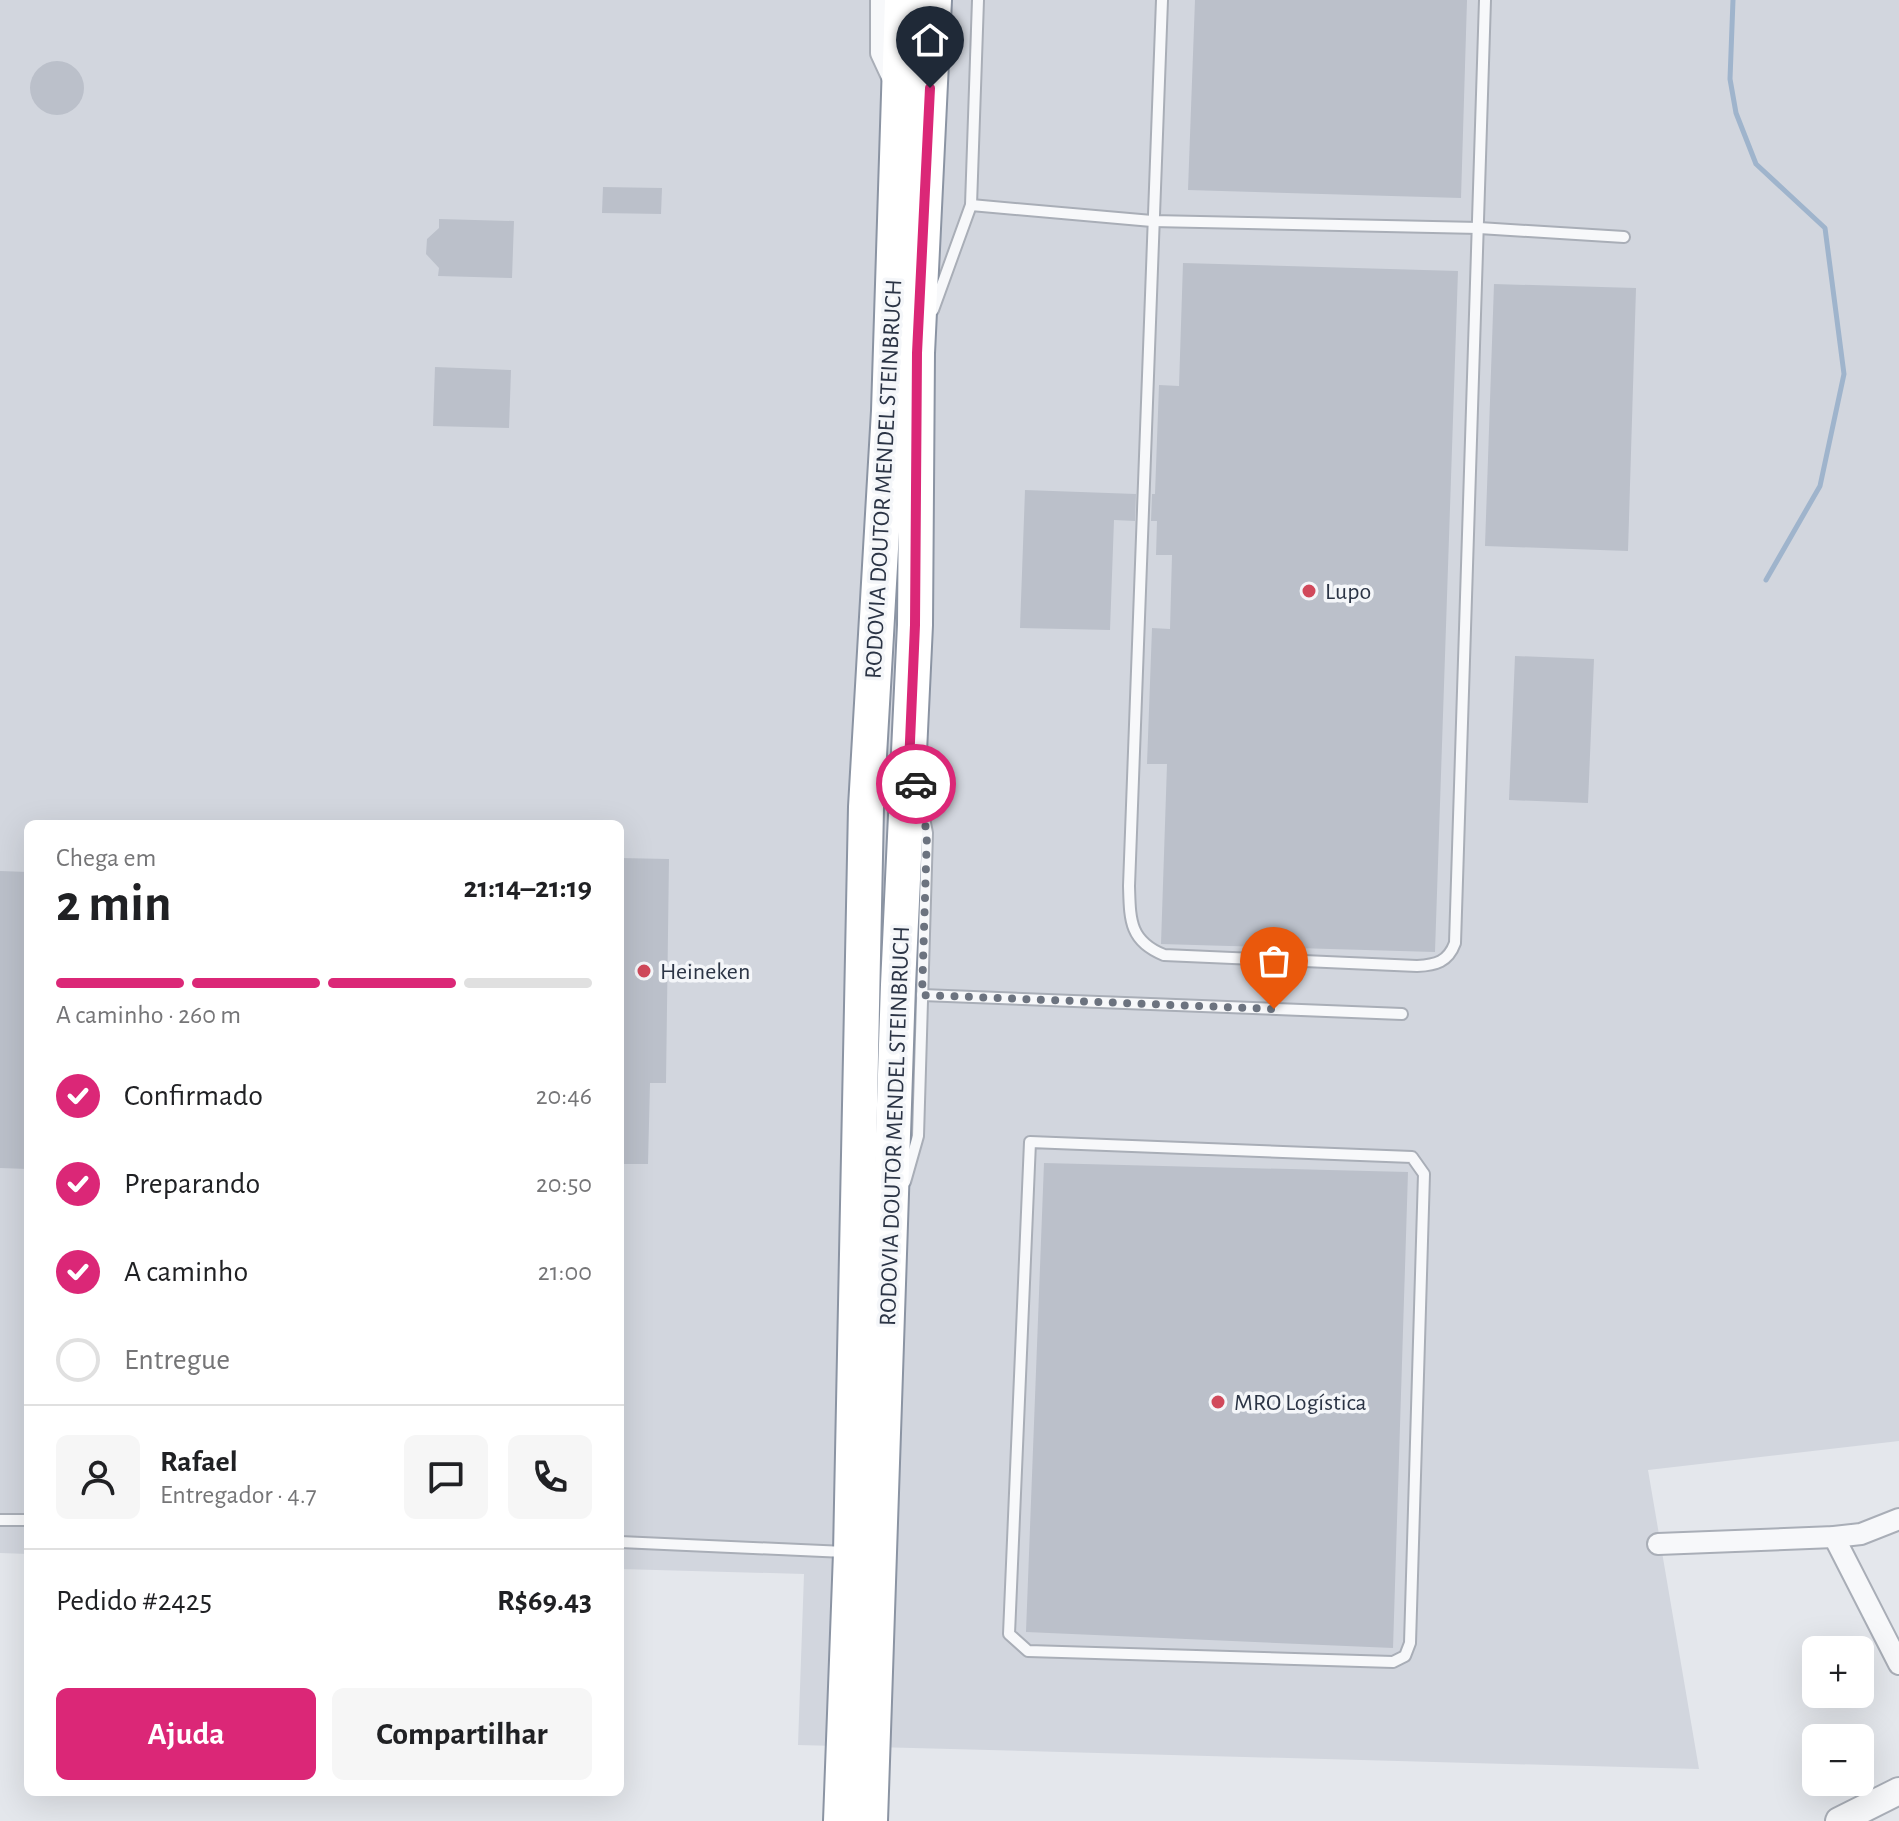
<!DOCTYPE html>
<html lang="pt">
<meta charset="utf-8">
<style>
:root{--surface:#fff;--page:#f6f6f6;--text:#202124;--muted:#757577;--line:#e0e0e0;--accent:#db2777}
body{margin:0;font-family:"Alegreya Sans",sans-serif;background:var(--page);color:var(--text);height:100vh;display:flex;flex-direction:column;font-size:30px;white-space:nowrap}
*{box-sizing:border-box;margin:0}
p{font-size:26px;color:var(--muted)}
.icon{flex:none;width:44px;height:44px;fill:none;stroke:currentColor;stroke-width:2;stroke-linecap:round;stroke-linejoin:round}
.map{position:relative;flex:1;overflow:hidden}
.panel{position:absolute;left:24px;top:820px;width:600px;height:976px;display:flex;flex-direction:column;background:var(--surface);border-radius:12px;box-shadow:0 8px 32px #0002}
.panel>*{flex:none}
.fabs{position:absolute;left:1802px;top:1636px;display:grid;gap:16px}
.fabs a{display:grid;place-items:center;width:72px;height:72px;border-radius:12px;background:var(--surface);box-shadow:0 8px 32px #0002;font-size:40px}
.pin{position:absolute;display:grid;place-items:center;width:68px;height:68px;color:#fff;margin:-82px -34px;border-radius:50% 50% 50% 0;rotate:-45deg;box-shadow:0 0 8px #0007}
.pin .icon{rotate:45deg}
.courier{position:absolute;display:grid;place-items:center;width:80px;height:80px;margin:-40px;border:6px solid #db2777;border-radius:50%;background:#fff;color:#222;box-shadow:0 2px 10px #0007}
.overview em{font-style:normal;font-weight:600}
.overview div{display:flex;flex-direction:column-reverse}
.overview{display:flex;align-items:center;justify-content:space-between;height:136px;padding:0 32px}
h1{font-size:52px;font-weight:600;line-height:60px}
.bar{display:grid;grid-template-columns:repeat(4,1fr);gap:12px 8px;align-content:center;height:96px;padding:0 32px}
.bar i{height:10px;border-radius:6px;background:var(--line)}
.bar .active{background:var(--accent)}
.bar p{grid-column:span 4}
.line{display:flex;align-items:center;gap:20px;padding:0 32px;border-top:2px solid var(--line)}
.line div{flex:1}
.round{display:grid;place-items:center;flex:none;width:84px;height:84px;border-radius:12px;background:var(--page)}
ol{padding:0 32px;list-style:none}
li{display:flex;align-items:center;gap:24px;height:88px}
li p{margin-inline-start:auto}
li .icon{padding:8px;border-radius:50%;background:var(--accent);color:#fff;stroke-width:4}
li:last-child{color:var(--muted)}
li i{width:44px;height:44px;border:4px solid var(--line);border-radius:50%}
.button{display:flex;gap:16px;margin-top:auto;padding:16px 32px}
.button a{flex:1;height:92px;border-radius:12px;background:var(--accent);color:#fff;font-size:32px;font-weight:600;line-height:92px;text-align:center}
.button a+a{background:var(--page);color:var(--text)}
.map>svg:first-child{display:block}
.built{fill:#d2d6de}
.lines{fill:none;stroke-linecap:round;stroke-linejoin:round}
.stream{stroke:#9fb4cc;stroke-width:5}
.building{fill:#bbc0ca}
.service-casing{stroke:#a9aeb7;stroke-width:14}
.minor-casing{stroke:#a9aeb7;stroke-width:24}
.tertiary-casing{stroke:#a9aeb7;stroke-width:30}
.trunk-casing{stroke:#8b94a3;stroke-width:38}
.service{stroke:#f7f8fa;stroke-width:10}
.minor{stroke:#f7f8fa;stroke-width:20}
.tertiary{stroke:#f7f8fa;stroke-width:26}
.trunk{stroke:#fff;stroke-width:34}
.done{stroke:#6c737f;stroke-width:8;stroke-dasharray:0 14.4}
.route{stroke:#db2777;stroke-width:10}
.poi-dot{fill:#d1495b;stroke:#f4f6f9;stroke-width:3}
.labels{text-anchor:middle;stroke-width:7;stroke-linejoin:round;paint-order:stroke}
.street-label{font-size:24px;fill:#2b3445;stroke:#f4f6f9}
.poi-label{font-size:24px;fill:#2b3445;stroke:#f4f6f9;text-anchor:start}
</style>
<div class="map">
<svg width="1899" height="1821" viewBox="0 0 1899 1821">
<rect width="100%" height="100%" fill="#e4e7ec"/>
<path class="built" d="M0,0H1899V1441L1648,1470L1699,1769L798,1745L804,1574L620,1569V824H28V1554L0,1553Z"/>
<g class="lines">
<path class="stream" d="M1733,0L1730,79L1736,113L1756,164L1825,228L1844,374L1820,486L1766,580"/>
</g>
<g class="building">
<path d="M1195,0H1467L1461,198L1188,190Z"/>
<circle cx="57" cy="88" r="27"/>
<path d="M603,187L662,188L661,214L602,213Z"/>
<path d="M439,219L514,221L512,278L438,276L439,268L426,254L427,239L439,228Z"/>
<path d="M1183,263L1458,271L1435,952L1161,944L1167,764H1147L1152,628L1170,629L1172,555H1156L1157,521H1151L1152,494H1155L1159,385L1179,386Z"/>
<path d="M1494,284L1636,288L1628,551L1485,546Z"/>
<path d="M435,367L511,370L509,428L433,426Z"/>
<path d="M1025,490L1136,494L1135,521L1114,520L1110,630L1020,628Z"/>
<path d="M1515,656L1594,659L1588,803L1509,800Z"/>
<path d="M620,858L669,859L666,1083H650L648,1164H620Z"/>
<path d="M0,871L28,872V1169L0,1168Z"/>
<path d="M1044,1163L1408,1172L1393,1648L1026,1632Z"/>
</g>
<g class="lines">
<g class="service-casing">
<g id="service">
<path d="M1162,0L1129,886C1130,919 1129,941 1164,955L1417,966C1436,965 1448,962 1455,943L1485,0"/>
<path d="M971,205L1152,221L1479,228L1624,237"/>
<path d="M933,310L971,205L978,0"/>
<path d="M922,995L1402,1014"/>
<path d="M1030,1142L1412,1157L1424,1174L1410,1643L1405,1656L1393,1662L1028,1651L1009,1634Z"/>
<path d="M905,1182L918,1136L927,833L920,797"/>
<path d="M0,1520H28"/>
<path d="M620,1542L845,1552"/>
</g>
</g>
<g class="minor-casing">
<g id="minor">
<path d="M881,0V53L894,81"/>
<path d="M1834,1537L1899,1664"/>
<path d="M1658,1544L1834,1537L1861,1534L1899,1519"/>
</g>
</g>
<g class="tertiary-casing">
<path id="tertiary" d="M1839,1821L1899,1791"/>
</g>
<g class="trunk-casing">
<g id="trunk">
<path d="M841,1821L851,1553L866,807L889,411L902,0"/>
<path d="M870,1821L898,985L915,625L917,353L934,0"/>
</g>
</g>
<use href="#service" class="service"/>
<use href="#minor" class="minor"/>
<use href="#tertiary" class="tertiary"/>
<use href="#trunk" class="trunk"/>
</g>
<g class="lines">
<path class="done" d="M916,784L927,833L922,995L1274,1009"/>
<path class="route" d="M916,784L909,765L915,625L917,353L930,88"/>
</g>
<g class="poi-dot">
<circle cx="1309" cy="591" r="8"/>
<circle cx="644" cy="971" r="8"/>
<circle cx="1218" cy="1402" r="8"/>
</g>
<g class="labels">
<g class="street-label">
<text transform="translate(883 479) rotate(-87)" y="8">RODOVIA DOUTOR MENDEL STEINBRUCH</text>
<text transform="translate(894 1126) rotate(-88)" y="8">RODOVIA DOUTOR MENDEL STEINBRUCH</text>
</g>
<g class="poi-label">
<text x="1325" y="599">Lupo</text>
<text x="660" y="979">Heineken</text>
<text x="1234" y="1410">MRO Logística</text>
</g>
</g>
</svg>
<div class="fabs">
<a>+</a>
<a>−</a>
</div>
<div class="pin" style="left:1274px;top:1009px;background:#ea580c"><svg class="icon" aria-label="bag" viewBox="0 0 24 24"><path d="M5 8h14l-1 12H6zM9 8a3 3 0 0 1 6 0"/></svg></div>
<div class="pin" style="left:930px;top:88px;background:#1f2937"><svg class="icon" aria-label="home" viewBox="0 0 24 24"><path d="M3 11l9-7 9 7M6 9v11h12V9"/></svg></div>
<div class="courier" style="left:916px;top:784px"><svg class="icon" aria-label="car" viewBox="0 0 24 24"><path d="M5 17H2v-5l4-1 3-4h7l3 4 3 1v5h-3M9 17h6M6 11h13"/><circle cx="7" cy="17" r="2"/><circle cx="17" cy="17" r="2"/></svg></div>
<section class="panel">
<div class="overview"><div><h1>2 min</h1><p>Chega em</p></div><em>21:14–21:19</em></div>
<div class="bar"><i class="active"></i><i class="active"></i><i class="active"></i><i></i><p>A caminho · 260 m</p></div>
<ol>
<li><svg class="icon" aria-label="check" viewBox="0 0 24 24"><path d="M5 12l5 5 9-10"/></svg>Confirmado<p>20:46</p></li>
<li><svg class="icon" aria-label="check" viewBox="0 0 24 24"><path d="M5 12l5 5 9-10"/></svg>Preparando<p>20:50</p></li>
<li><svg class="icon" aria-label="check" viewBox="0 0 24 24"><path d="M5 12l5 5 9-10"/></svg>A caminho<p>21:00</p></li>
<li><i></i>Entregue</li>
</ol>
<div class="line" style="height:144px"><a class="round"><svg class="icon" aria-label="person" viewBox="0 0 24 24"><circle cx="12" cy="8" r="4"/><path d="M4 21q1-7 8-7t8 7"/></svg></a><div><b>Rafael</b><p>Entregador · 4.7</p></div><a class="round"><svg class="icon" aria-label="chat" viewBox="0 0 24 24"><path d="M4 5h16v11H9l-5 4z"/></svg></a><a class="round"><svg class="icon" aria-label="phone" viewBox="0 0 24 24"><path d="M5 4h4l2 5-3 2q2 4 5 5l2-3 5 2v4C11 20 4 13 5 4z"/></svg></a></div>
<div class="line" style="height:104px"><div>Pedido #2425</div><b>R$69.43</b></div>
<div class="button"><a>Ajuda</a><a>Compartilhar</a></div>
</section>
</div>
